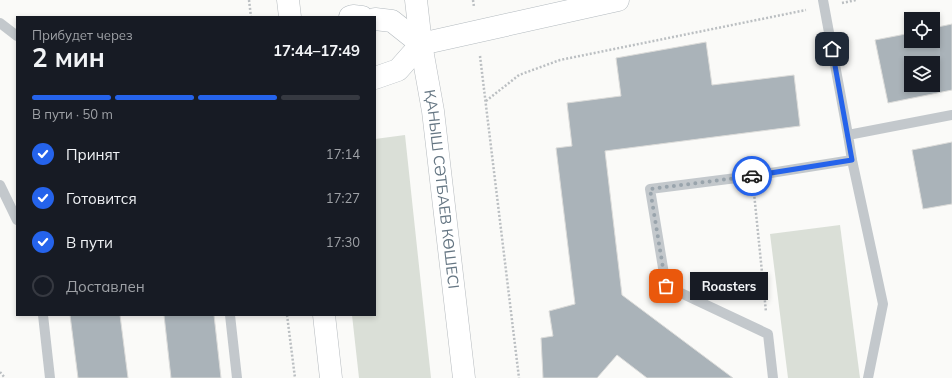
<!DOCTYPE html>
<html lang="ru">
<meta charset="utf-8">
<style>
:root{--surface:#171b24;--page:#242831;--text:#f1f3f6;--muted:#9ea1a6;--line:#363941;--accent:#2563eb}
body{margin:0;font-family:Mulish,sans-serif;background:var(--page);color:var(--text);height:100vh;display:flex;flex-direction:column;font-size:15px;white-space:nowrap}
*{box-sizing:border-box;margin:0}
p{font-size:13px;color:var(--muted)}
.icon{flex:none;width:22px;height:22px;fill:none;stroke:currentColor;stroke-width:2;stroke-linecap:round;stroke-linejoin:round}
.map{position:relative;flex:1;overflow:hidden}
.panel{position:absolute;left:16px;top:16px;width:360px;height:300px;display:flex;flex-direction:column;background:var(--surface);border-radius:0px;box-shadow:0 2px 6px #0003}
.panel>*{flex:none}
.buttons{position:absolute;left:904px;top:12px;display:grid;gap:8px}
.buttons a{display:grid;place-items:center;width:36px;height:36px;border-radius:0px;background:var(--surface);box-shadow:0 2px 6px #0003;font-size:20px}
.pin{position:absolute;display:grid;place-items:center;width:34px;height:34px;color:#fff;margin:-17px;border-radius:8px;box-shadow:0 2px 6px #0006}
.courier{position:absolute;display:grid;place-items:center;width:40px;height:40px;margin:-20px;border:3px solid #2563eb;border-radius:50%;background:#fff;color:#222;box-shadow:0 1px 5px #0007}
.bubble{position:absolute;height:28px;border-radius:0px;background:var(--surface);box-shadow:0 2px 6px #0003;font-size:13px;font-weight:700;line-height:28px;text-align:center}
.head em{font-style:normal;font-weight:700}
.head div{display:flex;flex-direction:column-reverse}
.head{display:flex;align-items:center;justify-content:space-between;height:68px;padding:0 16px}
h1{font-size:26px;font-weight:700;line-height:30px}
.bar{display:grid;grid-template-columns:repeat(4,1fr);gap:6px 4px;align-content:center;height:48px;padding:0 16px}
.bar i{height:5px;border-radius:3px;background:var(--line)}
.bar .current{background:var(--accent)}
.bar p{grid-column:span 4}
ol{padding:0 16px;list-style:none}
li{display:flex;align-items:center;gap:12px;height:44px}
li p{margin-inline-start:auto}
li .icon{padding:4px;border-radius:50%;background:var(--accent);color:#fff;stroke-width:4}
li:last-child{color:var(--muted)}
li i{width:22px;height:22px;border:2px solid var(--line);border-radius:50%}
.map>svg:first-child{display:block}
.green{fill:#dadfd7}
.building{fill:#aab3b9;stroke:#dcdcda;fill-rule:evenodd}
.lines{fill:none;stroke-linecap:round;stroke-linejoin:round}
.secondary-casing{stroke:#b3babf;stroke-width:23}
.primary-casing{stroke:#b5babe;stroke-width:23}
.path{stroke:#bbbfc2;stroke-width:2.5;stroke-dasharray:2 2;stroke-linecap:butt}
.lane{stroke:#c3c8cc;stroke-width:10}
.secondary{stroke:#fff;stroke-width:22}
.primary{stroke:#fff;stroke-width:22}
.done{stroke:#99a4ac;stroke-width:4;stroke-dasharray:0 7.2}
.route{stroke:#2563eb;stroke-width:5}
.labels{text-anchor:middle;stroke-width:4;stroke-linejoin:round;paint-order:stroke}
.street-label{font-size:15px;fill:#657683;stroke:#fff}
</style>
<div class="map">
<svg width="952" height="378" viewBox="0 0 952 378">
<rect width="100%" height="100%" fill="#fafaf8"/>
<g class="green">
<path d="M405,135L431,378H359L352,315H375V139Z"/>
<path d="M840,225L860,378H788L770,234Z"/>
</g>
<g class="building">
<path d="M952,24V90L888,103L875,40L911,33V41H933V28ZM911,63H933V85H911Z"/>
<path d="M706,42L712,85L794,75L800,126L605,151L622,295L733,378H647L617,355L597,378H543L541,338L553,336L549,311L575,304L556,148L572,146L567,103L621,96L616,58Z"/>
<path d="M952,142V204L923,209L912,150Z"/>
<path d="M70,315H120L128,378H78Z"/>
<path d="M164,315H214L221,378H171Z"/>
</g>
<g class="lines">
<g class="secondary-casing">
<g id="secondary">
<path d="M350,17L353,16L362,17"/>
<path d="M375,19L392,21L421,44"/>
<path d="M421,44L618,0"/>
<path d="M375,78L398,70L421,44"/>
</g>
</g>
<g class="primary-casing">
<g id="primary">
<path d="M288,0L290,17"/>
<path id="s1" d="M416,0L421,44L433,111L464,378"/>
<path d="M324,315L331,378"/>
</g>
</g>
<g class="path">
<path d="M249,0L251,17"/>
<path d="M473,0L474,7"/>
<path d="M842,3L856,0"/>
<path d="M480,56L519,378"/>
<path d="M486,101L519,75L560,60L806,10"/>
<path d="M754,193L766,312"/>
<path d="M287,315L295,378"/>
<path d="M0,372L5,378"/>
</g>
<g class="lane">
<path d="M823,0L848,135"/>
<path d="M0,23L17,36"/>
<path d="M0,185L17,220"/>
<path d="M43,315L50,378"/>
<path d="M230,315L237,378"/>
<path d="M773,378L768,334L666,286L650,189L752,176L852,160"/>
<path d="M868,378L883,304L852,160L848,135L952,115"/>
</g>
<use href="#secondary" class="secondary"/>
<use href="#primary" class="primary"/>
</g>
<g class="lines">
<path class="done" d="M666,286L650,189L752,176"/>
<path class="route" d="M752,176L852,160L832,49"/>
</g>
<g class="labels">
<g class="street-label">
<text dy="5" stroke="none"><textPath href="#s1" startOffset="191">ҚАНЫШ СӘТБАЕВ КӨШЕСІ</textPath></text>
</g>
</g>
</svg>
<div class="buttons">
<a><svg class="icon" aria-label="locate" viewBox="0 0 24 24"><circle cx="12" cy="12" r="6"/><path d="M12 2v4M12 18v4M2 12h4M18 12h4"/></svg></a>
<a><svg class="icon" aria-label="layers" viewBox="0 0 24 24"><path d="M12 4l9 5-9 5-9-5zM3 14l9 5 9-5"/></svg></a>
</div>
<div class="pin" style="left:666px;top:286px;background:#ea580c"><svg class="icon" aria-label="bag" viewBox="0 0 24 24"><path d="M5 8h14l-1 12H6zM9 8a3 3 0 0 1 6 0"/></svg></div>
<div class="pin" style="left:832px;top:49px;background:#1f2937"><svg class="icon" aria-label="home" viewBox="0 0 24 24"><path d="M3 11l9-7 9 7M6 9v11h12V9"/></svg></div>
<div class="courier" style="left:752px;top:176px"><svg class="icon" aria-label="car" viewBox="0 0 24 24"><path d="M5 17H2v-5l4-1 3-4h7l3 4 3 1v5h-3M9 17h6M6 11h13"/><circle cx="7" cy="17" r="2"/><circle cx="17" cy="17" r="2"/></svg></div>
<div class="bubble" style="left:690px;top:272px;width:78px">Roasters</div>
<section class="panel">
<div class="head"><div><h1>2 мин</h1><p>Прибудет через</p></div><em>17:44–17:49</em></div>
<div class="bar"><i class="current"></i><i class="current"></i><i class="current"></i><i></i><p>В пути · 50 m</p></div>
<ol>
<li><svg class="icon" aria-label="check" viewBox="0 0 24 24"><path d="M5 12l5 5 9-10"/></svg>Принят<p>17:14</p></li>
<li><svg class="icon" aria-label="check" viewBox="0 0 24 24"><path d="M5 12l5 5 9-10"/></svg>Готовится<p>17:27</p></li>
<li><svg class="icon" aria-label="check" viewBox="0 0 24 24"><path d="M5 12l5 5 9-10"/></svg>В пути<p>17:30</p></li>
<li><i></i>Доставлен</li>
</ol>
</section>
</div>
